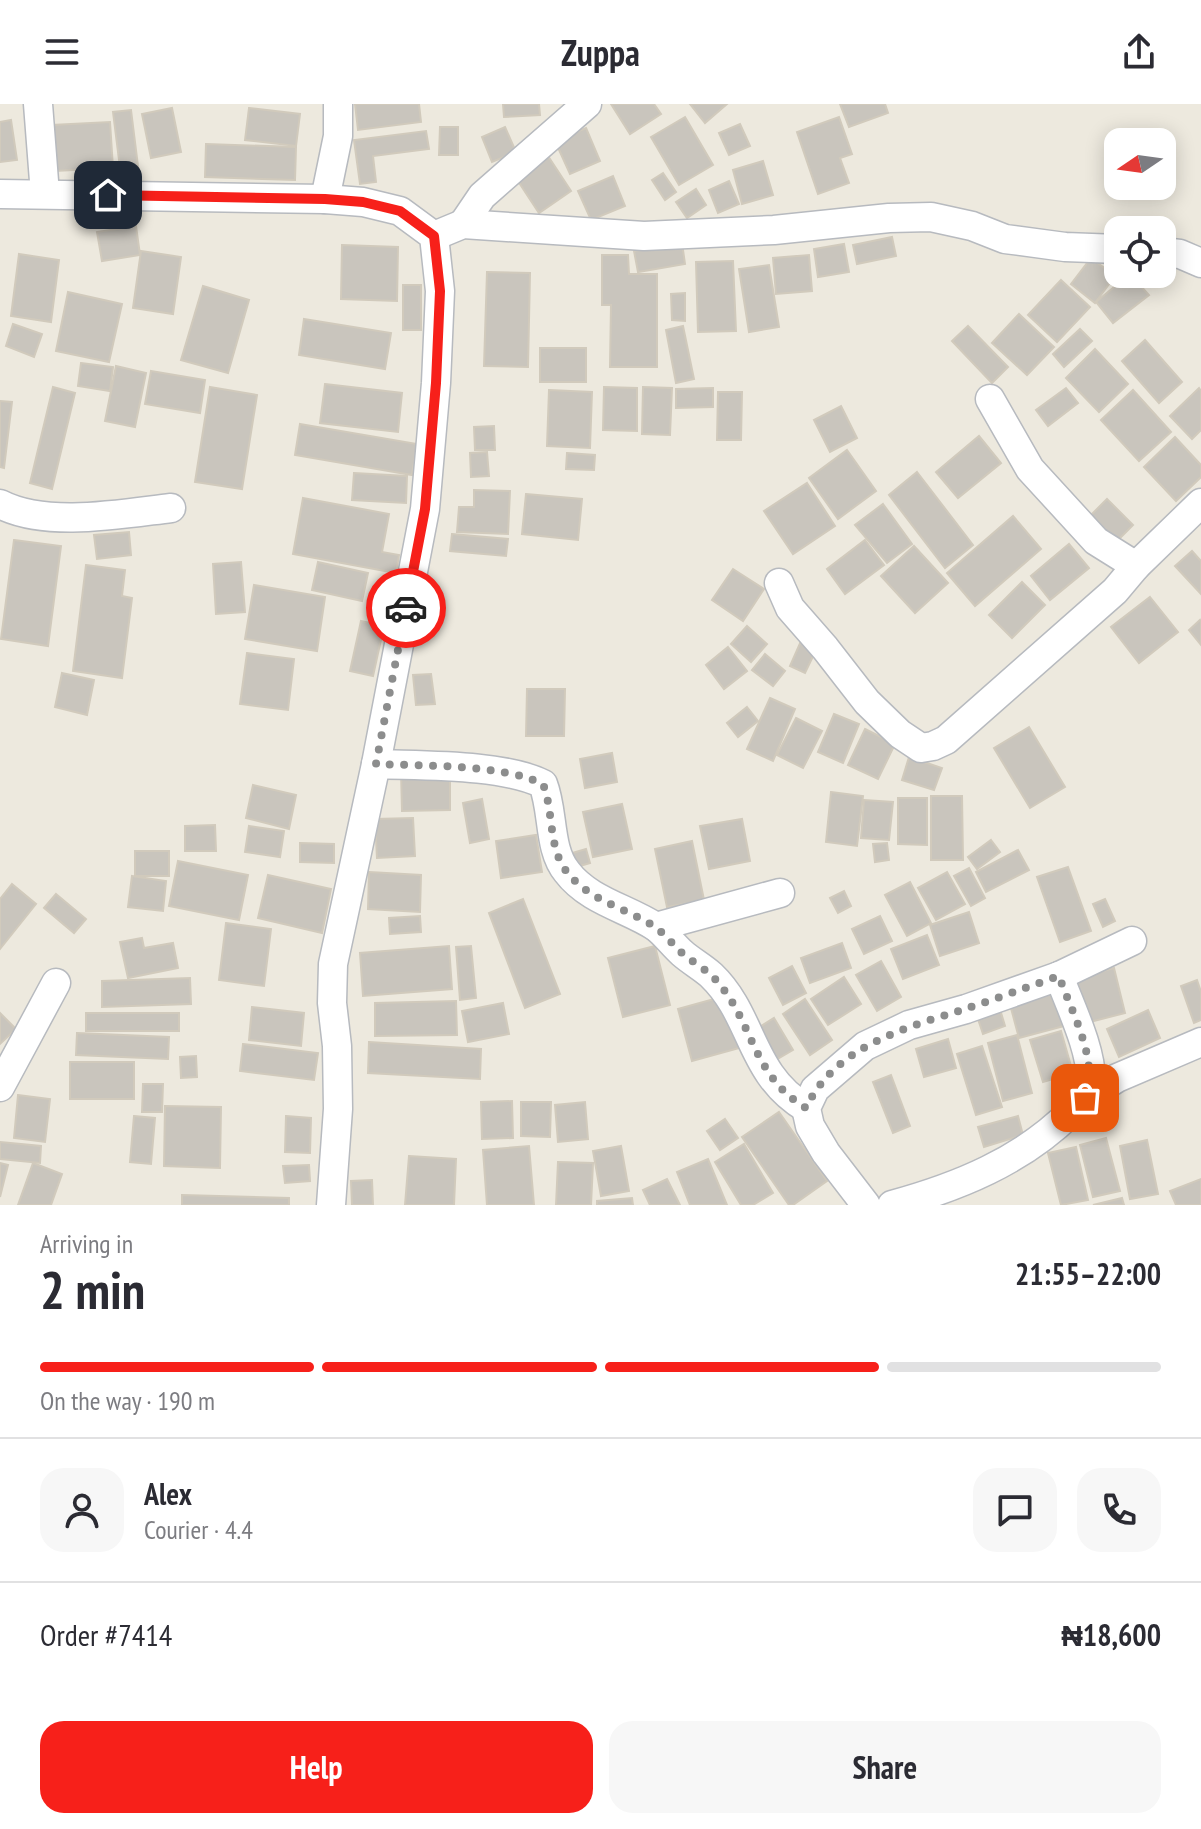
<!DOCTYPE html>
<meta charset="utf-8">
<style>
:root{--surface:#fff;--page:#f7f7f7;--text:#2b2b33;--muted:#7c7c81;--line:#e1e1e2;--accent:#f7201a}
body{margin:0;font-family:"PT Sans Narrow",sans-serif;background:var(--page);color:var(--text);height:100vh;display:flex;flex-direction:column;font-size:30px;white-space:nowrap}
*{box-sizing:border-box;margin:0}
p{font-size:26px;color:var(--muted)}
.icon{flex:none;width:44px;height:44px;fill:none;stroke:currentColor;stroke-width:2;stroke-linecap:round;stroke-linejoin:round}
.map{position:relative;height:1101px;overflow:hidden}
.details{display:flex;flex-direction:column;background:var(--surface);flex:1}
.details>*{flex:none}
.needle{width:52px;rotate:257deg}
.controls{position:absolute;left:1104px;top:24px;display:grid;gap:16px}
.controls a{display:grid;place-items:center;width:72px;height:72px;border-radius:16px;background:var(--surface);box-shadow:0 4px 20px #0003;font-size:40px}
.pin{position:absolute;display:grid;place-items:center;width:68px;height:68px;color:#fff;margin:-34px;border-radius:16px;box-shadow:0 4px 12px #0006}
.courier{position:absolute;display:grid;place-items:center;width:80px;height:80px;margin:-40px;border:6px solid #f7201a;border-radius:50%;background:#fff;color:#222;box-shadow:0 2px 10px #0007}
.head em{font-style:normal;font-weight:600}
.head div{display:flex;flex-direction:column-reverse}
.head{display:flex;align-items:center;justify-content:space-between;height:136px;padding:0 40px}
h1{font-size:52px;font-weight:600;line-height:60px}
.bar{display:grid;grid-template-columns:repeat(4,1fr);gap:12px 8px;align-content:center;height:96px;padding:0 40px}
.bar i{height:10px;border-radius:6px;background:var(--line)}
.bar .active{background:var(--accent)}
.bar p{grid-column:span 4}
.line{display:flex;align-items:center;gap:20px;padding:0 40px;border-top:2px solid var(--line)}
.line div{flex:1}
.round{display:grid;place-items:center;flex:none;width:84px;height:84px;border-radius:24px;background:var(--page)}
.action{display:flex;gap:16px;margin-top:auto;padding:16px 40px}
.action a{flex:1;height:92px;border-radius:24px;background:var(--accent);color:#fff;font-size:32px;font-weight:600;line-height:92px;text-align:center}
.action a+a{background:var(--page);color:var(--text)}
header{display:flex;justify-content:space-between;align-items:center;height:104px;padding:0 40px;background:var(--surface);font-size:36px;font-weight:600}
.map>svg:first-child{display:block}
.building{fill:#c9c5bd;stroke:#d1cabc;stroke-width:2}
.lines{fill:none;stroke-linecap:round;stroke-linejoin:round}
.street-casing{stroke:#b7babf;stroke-width:31}
.street{stroke:#fff;stroke-width:28}
.done{stroke:#8c8d8d;stroke-width:8;stroke-dasharray:0 14.4}
.route{stroke:#f7201a;stroke-width:10}
</style>
<header><svg class="icon" aria-label="menu" viewBox="0 0 24 24"><path d="M4 6h16M4 12h16M4 18h16"/></svg>Zuppa<svg class="icon" aria-label="share" viewBox="0 0 24 24"><path d="M12 15V3M7 8l5-5 5 5M5 13v7h14v-7"/></svg></header>
<div class="map">
<svg width="1201" height="1101" viewBox="0 0 1201 1101">
<rect width="100%" height="100%" fill="#ede9de"/>
<g class="building">
<path d="M355,0H419L421,18L358,26Z"/>
<path d="M503,0H539L540,11L504,13Z"/>
<path d="M611,0H654L661,10L630,30Z"/>
<path d="M690,0H727L705,19Z"/>
<path d="M840,0H885L888,9L849,23Z"/>
<path d="M172,4L181,48L151,54L142,10Z"/>
<path d="M249,4L300,10L296,42L245,36Z"/>
<path d="M131,6L139,70L121,72L113,8Z"/>
<path d="M685,13L713,61L679,81L651,33Z"/>
<path d="M839,13L852,50L840,54L849,79L818,90L797,28Z"/>
<path d="M11,16L17,56L0,58V18Z"/>
<path d="M110,18L113,64L55,67L52,21Z"/>
<path d="M740,20L750,42L729,51L719,29Z"/>
<path d="M440,23H458V51H439Z"/>
<path d="M505,23L516,48L492,58L482,33Z"/>
<path d="M586,24L600,57L570,70L555,37Z"/>
<path d="M426,27L429,45L373,52L376,78L360,80L354,36Z"/>
<path d="M206,40L296,43L295,76L205,73Z"/>
<path d="M548,52L571,87L539,109L516,74Z"/>
<path d="M763,57L773,91L742,100L733,66Z"/>
<path d="M663,69L676,88L665,96L652,76Z"/>
<path d="M613,72L625,102L591,116L578,87Z"/>
<path d="M729,77L739,100L718,109L709,86Z"/>
<path d="M696,85L706,101L687,114L676,98Z"/>
<path d="M136,122L140,151L102,157L97,128Z"/>
<path d="M892,133L896,152L857,160L853,141Z"/>
<path d="M682,139L685,160L638,168L634,147Z"/>
<path d="M844,140L849,168L818,173L814,145Z"/>
<path d="M342,141L398,143L397,197L341,195Z"/>
<path d="M141,147L181,153L173,210L133,204Z"/>
<path d="M19,150L59,156L51,218L11,212Z"/>
<path d="M602,151H628L629,170H657V263H610L611,201H602Z"/>
<path d="M809,151L812,187L776,190L773,154Z"/>
<path d="M1091,154L1115,172L1095,199L1071,180Z"/>
<path d="M733,157L736,227L698,228L696,158Z"/>
<path d="M769,161L779,223L749,228L739,165Z"/>
<path d="M487,168L530,169L528,263L484,262Z"/>
<path d="M1130,170L1149,191L1113,219L1096,198Z"/>
<path d="M1061,176L1090,203L1057,238L1028,211Z"/>
<rect x="403" y="181" width="18" height="45"/>
<path d="M203,182L249,196L228,269L181,256Z"/>
<path d="M68,188L122,200L109,258L56,247Z"/>
<path d="M685,189V217L672,216L671,190Z"/>
<path d="M1019,210L1054,243L1027,271L992,239Z"/>
<path d="M304,215L391,229L385,265L299,251Z"/>
<path d="M13,220L42,230L34,253L6,242Z"/>
<path d="M683,222L694,275L676,279L666,226Z"/>
<path d="M968,222L1008,263L992,279L952,237Z"/>
<path d="M1080,225L1092,237L1064,263L1053,250Z"/>
<path d="M1145,236L1182,278L1159,299L1122,257Z"/>
<rect x="540" y="244" width="46" height="34"/>
<path d="M1095,245L1128,280L1099,308L1066,274Z"/>
<path d="M81,259L113,263L110,287L78,282Z"/>
<path d="M116,262L146,269L135,323L105,317Z"/>
<path d="M151,267L205,276L200,309L145,300Z"/>
<path d="M325,280L402,289L398,328L320,319Z"/>
<path d="M53,283L75,289L52,385L30,379Z"/>
<path d="M210,283L257,291L242,385L195,378Z"/>
<path d="M604,283L637,284V327L603,326Z"/>
<path d="M643,283L672,284L670,331L642,330Z"/>
<path d="M713,284V303L676,304V285Z"/>
<path d="M1066,284L1078,299L1048,322L1036,306Z"/>
<path d="M1199,284L1201,287V326L1192,335L1170,312Z"/>
<path d="M549,286L592,288L590,344L547,342Z"/>
<path d="M1133,286L1171,328L1139,357L1101,316Z"/>
<path d="M718,288H742L741,336H717Z"/>
<path d="M0,297L12,298L4,364L0,363Z"/>
<path d="M841,302L857,334L830,348L814,316Z"/>
<path d="M300,320L417,340L412,371L295,351Z"/>
<path d="M494,322L495,346H475L474,323Z"/>
<path d="M979,332L1001,359L958,394L936,368Z"/>
<path d="M1175,333L1201,361V373L1176,397L1144,363Z"/>
<path d="M847,346L876,387L838,415L809,374Z"/>
<path d="M487,348L489,372L471,373L470,349Z"/>
<path d="M567,349L595,351L594,366L566,365Z"/>
<path d="M917,368L973,441L945,464L889,391Z"/>
<path d="M354,369L407,372L406,399L352,396Z"/>
<path d="M807,379L835,422L793,450L764,407Z"/>
<path d="M474,386L510,387L508,430L457,428L459,403H474Z"/>
<path d="M526,390L582,395L578,436L522,430Z"/>
<path d="M303,394L389,410L382,448L399,451L396,469L293,450Z"/>
<path d="M1107,395L1133,421L1115,439L1089,413Z"/>
<path d="M883,400L912,440L887,459L855,421Z"/>
<path d="M1013,412L1041,445L975,502L947,469Z"/>
<path d="M129,428L131,451L97,455L94,431Z"/>
<path d="M452,430L508,435L506,452L450,447Z"/>
<path d="M14,436L61,442L48,542L1,535Z"/>
<path d="M865,436L884,461L845,490L827,465Z"/>
<path d="M1069,440L1089,464L1050,496L1031,472Z"/>
<path d="M914,442L948,479L915,509L881,472Z"/>
<path d="M1192,447L1201,457V490L1175,462Z"/>
<path d="M241,458L245,508L216,510L213,460Z"/>
<path d="M318,458L368,469L362,497L312,486Z"/>
<path d="M86,461L125,466L122,492L132,494L122,574L73,567Z"/>
<path d="M733,465L764,485L743,517L712,496Z"/>
<path d="M1022,478L1045,501L1012,534L989,511Z"/>
<path d="M254,481L325,493L317,547L245,535Z"/>
<path d="M1150,493L1178,528L1139,559L1111,523Z"/>
<path d="M1200,516L1201,518V541L1189,526Z"/>
<path d="M361,517L384,522L373,572L350,567Z"/>
<path d="M747,522L767,540L751,558L731,540Z"/>
<path d="M801,537L817,544L805,569L790,562Z"/>
<path d="M728,543L747,567L724,585L706,561Z"/>
<path d="M247,549L294,555L288,606L240,600Z"/>
<path d="M765,550L785,567L773,582L752,566Z"/>
<path d="M62,569L94,576L87,611L55,603Z"/>
<path d="M431,570L435,600L416,601L413,571Z"/>
<path d="M527,585H565L564,632H526Z"/>
<path d="M770,594L795,605L773,657L747,645Z"/>
<path d="M747,603L758,617L738,633L727,619Z"/>
<path d="M834,610L859,620L843,659L818,648Z"/>
<path d="M796,614L822,627L803,664L777,651Z"/>
<path d="M1029,623L1065,683L1030,704L994,644Z"/>
<path d="M865,625L895,640L878,675L848,661Z"/>
<path d="M612,649L617,678L585,684L580,655Z"/>
<path d="M909,653L942,664L934,686L902,676Z"/>
<path d="M401,667H450V706L402,707Z"/>
<path d="M253,681L296,691L289,725L246,714Z"/>
<path d="M831,688L863,692L857,742L826,738Z"/>
<path d="M931,692H962L963,756H931Z"/>
<path d="M898,694H927V741L898,740Z"/>
<path d="M482,695L489,735L470,739L463,699Z"/>
<path d="M864,696L893,698L889,736L861,734Z"/>
<path d="M622,700L632,745L593,753L583,708Z"/>
<path d="M413,714L415,752L377,754L375,715Z"/>
<path d="M742,715L750,757L709,765L700,722Z"/>
<path d="M215,721L216,747H185V722Z"/>
<path d="M249,722L284,727L280,753L245,748Z"/>
<path d="M536,731L542,768L501,774L496,737Z"/>
<path d="M991,736L1000,748L977,765L968,753Z"/>
<path d="M692,737L704,796L667,803L655,745Z"/>
<path d="M300,739L334,740V759L300,758Z"/>
<path d="M887,739L889,756L875,758L873,740Z"/>
<path d="M586,745L590,759L573,764L569,750Z"/>
<path d="M1018,746L1029,766L986,788L976,768Z"/>
<rect x="135" y="747" width="34" height="25"/>
<path d="M178,757L248,771L239,816L169,802Z"/>
<path d="M1068,763L1091,827L1060,838L1037,773Z"/>
<path d="M969,764L985,794L971,802L954,772Z"/>
<path d="M369,768L421,771L420,808L368,805Z"/>
<path d="M947,768L965,800L936,816L918,784Z"/>
<path d="M268,771L331,785L322,829L258,814Z"/>
<path d="M132,772L166,777L163,807L128,803Z"/>
<path d="M910,778L931,819L907,832L885,791Z"/>
<path d="M12,780L36,800L0,845V795Z"/>
<path d="M844,787L851,802L838,809L830,794Z"/>
<path d="M56,790L86,815L74,829L44,804Z"/>
<path d="M523,795L560,890L525,904L489,809Z"/>
<path d="M1105,795L1115,817L1103,823L1093,800Z"/>
<path d="M969,808L979,839L940,852L930,821Z"/>
<path d="M420,812L421,828L390,830L389,814Z"/>
<path d="M880,812L892,837L864,850L852,825Z"/>
<path d="M226,819L271,825L264,882L219,876Z"/>
<path d="M927,831L939,861L903,875L891,845Z"/>
<path d="M142,834L144,844L173,839L178,864L128,874L120,838Z"/>
<path d="M842,839L851,864L810,879L801,854Z"/>
<path d="M449,842L452,885L363,892L360,849Z"/>
<path d="M471,842L476,894L460,896L456,843Z"/>
<path d="M655,842L670,901L623,913L608,854Z"/>
<path d="M881,857L901,893L877,907L856,871Z"/>
<path d="M792,862L806,889L783,901L769,874Z"/>
<path d="M1114,864L1125,909L1086,919L1074,875Z"/>
<path d="M844,873L861,900L828,921L811,895Z"/>
<path d="M190,874L191,900L102,903V877Z"/>
<path d="M1197,876L1201,888V916L1194,919L1181,882Z"/>
<path d="M1054,881L1064,922L1019,934L1008,893Z"/>
<path d="M725,892L739,944L692,957L678,905Z"/>
<path d="M805,895L832,936L810,951L783,910Z"/>
<path d="M456,897L457,931L375,932V899Z"/>
<path d="M503,899L509,930L468,938L462,907Z"/>
<path d="M999,902L1005,922L983,930L976,909Z"/>
<path d="M252,903L304,909L301,942L249,936Z"/>
<path d="M1148,906L1160,934L1119,953L1107,925Z"/>
<path d="M0,909L16,925L0,940Z"/>
<rect x="86" y="909" width="93" height="18"/>
<path d="M774,914L793,946L769,960L750,929Z"/>
<path d="M1061,927L1073,969L1043,978L1030,936Z"/>
<path d="M77,929L169,933L168,955L76,951Z"/>
<path d="M1017,931L1032,989L1003,997L988,939Z"/>
<path d="M948,935L956,964L924,973L916,945Z"/>
<path d="M369,938L481,945L480,975L368,969Z"/>
<path d="M243,940L318,949L314,976L240,967Z"/>
<path d="M982,942L1002,1003L976,1011L957,950Z"/>
<path d="M196,952L197,973L181,974L180,953Z"/>
<rect x="70" y="958" width="64" height="37"/>
<path d="M891,971L910,1022L893,1029L873,978Z"/>
<path d="M143,980H163L162,1008H142Z"/>
<path d="M18,991L50,995L45,1038L14,1034Z"/>
<path d="M512,997L513,1034L482,1035L481,998Z"/>
<path d="M521,998H551L550,1033L521,1032Z"/>
<path d="M585,998L588,1035L558,1038L555,1001Z"/>
<path d="M165,1002L221,1003L220,1064L164,1062Z"/>
<path d="M779,1008L827,1077L793,1101H789L742,1033Z"/>
<path d="M134,1012L155,1014L151,1060L130,1058Z"/>
<path d="M286,1012L311,1014L310,1049L285,1048Z"/>
<path d="M1018,1012L1023,1031L984,1043L978,1023Z"/>
<path d="M725,1015L738,1034L720,1046L707,1027Z"/>
<path d="M1106,1034L1120,1087L1093,1093L1080,1041Z"/>
<path d="M1147,1036L1158,1090L1130,1095L1120,1042Z"/>
<path d="M0,1038L41,1042L40,1059L0,1055Z"/>
<path d="M744,1040L773,1089L753,1101H741L715,1058Z"/>
<path d="M529,1042L534,1101H487L483,1046Z"/>
<path d="M621,1042L629,1087L601,1092L593,1047Z"/>
<path d="M1076,1043L1088,1096L1061,1101L1048,1049Z"/>
<path d="M409,1052L456,1055L454,1101H405Z"/>
<path d="M708,1055L727,1101H690L677,1068Z"/>
<path d="M558,1058L593,1059L591,1101H556Z"/>
<path d="M0,1059L8,1061L0,1093Z"/>
<path d="M33,1059L62,1070L51,1101H18Z"/>
<path d="M309,1061L310,1077L285,1079L283,1062Z"/>
<path d="M667,1075L680,1101H650L643,1086Z"/>
<path d="M1201,1075V1101H1176L1170,1087Z"/>
<path d="M372,1076L373,1101H352L351,1077Z"/>
<path d="M182,1091L289,1094V1101H182Z"/>
<path d="M632,1094L633,1101H597V1097Z"/>
<path d="M1122,1094L1124,1101H1093Z"/>
</g>
<g class="lines">
<g class="street-casing">
<g id="street">
<path d="M38,0L45,90"/>
<path d="M0,90L325,95L363,98L400,107L434,132L440,187L436,279L425,405L376,660L333,860L332,899L337,942L338,1005L331,1101"/>
<path d="M325,95L338,32V0"/>
<path d="M463,120L482,92L587,0"/>
<path d="M434,132L463,120L644,132L774,126L889,114L931,113L972,122L1005,135L1065,143L1118,145"/>
<path d="M1162,148L1180,150L1201,159"/>
<path d="M990,295L1030,365L1096,437L1136,462"/>
<path d="M0,400C46,424 121,410 171,404"/>
<path d="M779,479L790,504L825,544L867,598L900,630L921,644L933,642L946,636L1115,487L1136,462L1201,399"/>
<path d="M376,660C423,662 503,660 543,680C554,708 548,745 567,768C589,797 627,804 656,823C665,830 673,841 682,849C691,857 702,863 711,871C754,912 749,970 806,1004"/>
<path d="M656,823L780,789"/>
<path d="M0,983L56,879"/>
<path d="M1085,994L1117,974L1201,938"/>
<path d="M866,1101L826,1049L810,1022L806,1004L815,985L865,942L909,921L966,905L1059,872L1132,837"/>
<path d="M892,1101C958,1083 1022,1057 1071,1008C1080,999 1090,991 1091,978C1092,946 1070,902 1059,872"/>
</g>
</g>
<use href="#street" class="street"/>
</g>
<g class="lines">
<path class="done" d="M406,504L376,660C423,662 502,660 543,680C554,708 548,745 567,768C589,797 627,804 655,823C665,830 673,841 682,849C691,857 702,863 711,871C754,913 749,970 806,1004C835,942 905,924 965,905C996,895 1027,883 1059,872C1071,907 1100,958 1085,994"/>
<path class="route" d="M108,91L325,95L363,98L400,107L434,132L440,187L436,279L425,405L406,504"/>
</g>
</svg>
<div class="controls">
<a><svg class="needle" viewBox="-14 -14 28 28"><path d="M0-13l5 13h-10z" fill="#e53935"/><path d="M0 13l5-13h-10z" fill="#7c7c81"/></svg></a>
<a><svg class="icon" aria-label="locate" viewBox="0 0 24 24"><circle cx="12" cy="12" r="6"/><path d="M12 2v4M12 18v4M2 12h4M18 12h4"/></svg></a>
</div>
<div class="pin" style="left:1085px;top:994px;background:#ea580c"><svg class="icon" aria-label="bag" viewBox="0 0 24 24"><path d="M5 8h14l-1 12H6zM9 8a3 3 0 0 1 6 0"/></svg></div>
<div class="pin" style="left:108px;top:91px;background:#1f2937"><svg class="icon" aria-label="home" viewBox="0 0 24 24"><path d="M3 11l9-7 9 7M6 9v11h12V9"/></svg></div>
<div class="courier" style="left:406px;top:504px"><svg class="icon" aria-label="car" viewBox="0 0 24 24"><path d="M5 17H2v-5l4-1 3-4h7l3 4 3 1v5h-3M9 17h6M6 11h13"/><circle cx="7" cy="17" r="2"/><circle cx="17" cy="17" r="2"/></svg></div>
</div>
<section class="details">
<div class="head"><div><h1>2 min</h1><p>Arriving in</p></div><em>21:55–22:00</em></div>
<div class="bar"><i class="active"></i><i class="active"></i><i class="active"></i><i></i><p>On the way · 190 m</p></div>
<div class="line" style="height:144px"><a class="round"><svg class="icon" aria-label="person" viewBox="0 0 24 24"><circle cx="12" cy="8" r="4"/><path d="M4 21q1-7 8-7t8 7"/></svg></a><div><b>Alex</b><p>Courier · 4.4</p></div><a class="round"><svg class="icon" aria-label="chat" viewBox="0 0 24 24"><path d="M4 5h16v11H9l-5 4z"/></svg></a><a class="round"><svg class="icon" aria-label="phone" viewBox="0 0 24 24"><path d="M5 4h4l2 5-3 2q2 4 5 5l2-3 5 2v4C11 20 4 13 5 4z"/></svg></a></div>
<div class="line" style="height:104px"><div>Order #7414</div><b>₦18,600</b></div>
<div class="action"><a>Help</a><a>Share</a></div>
</section>
